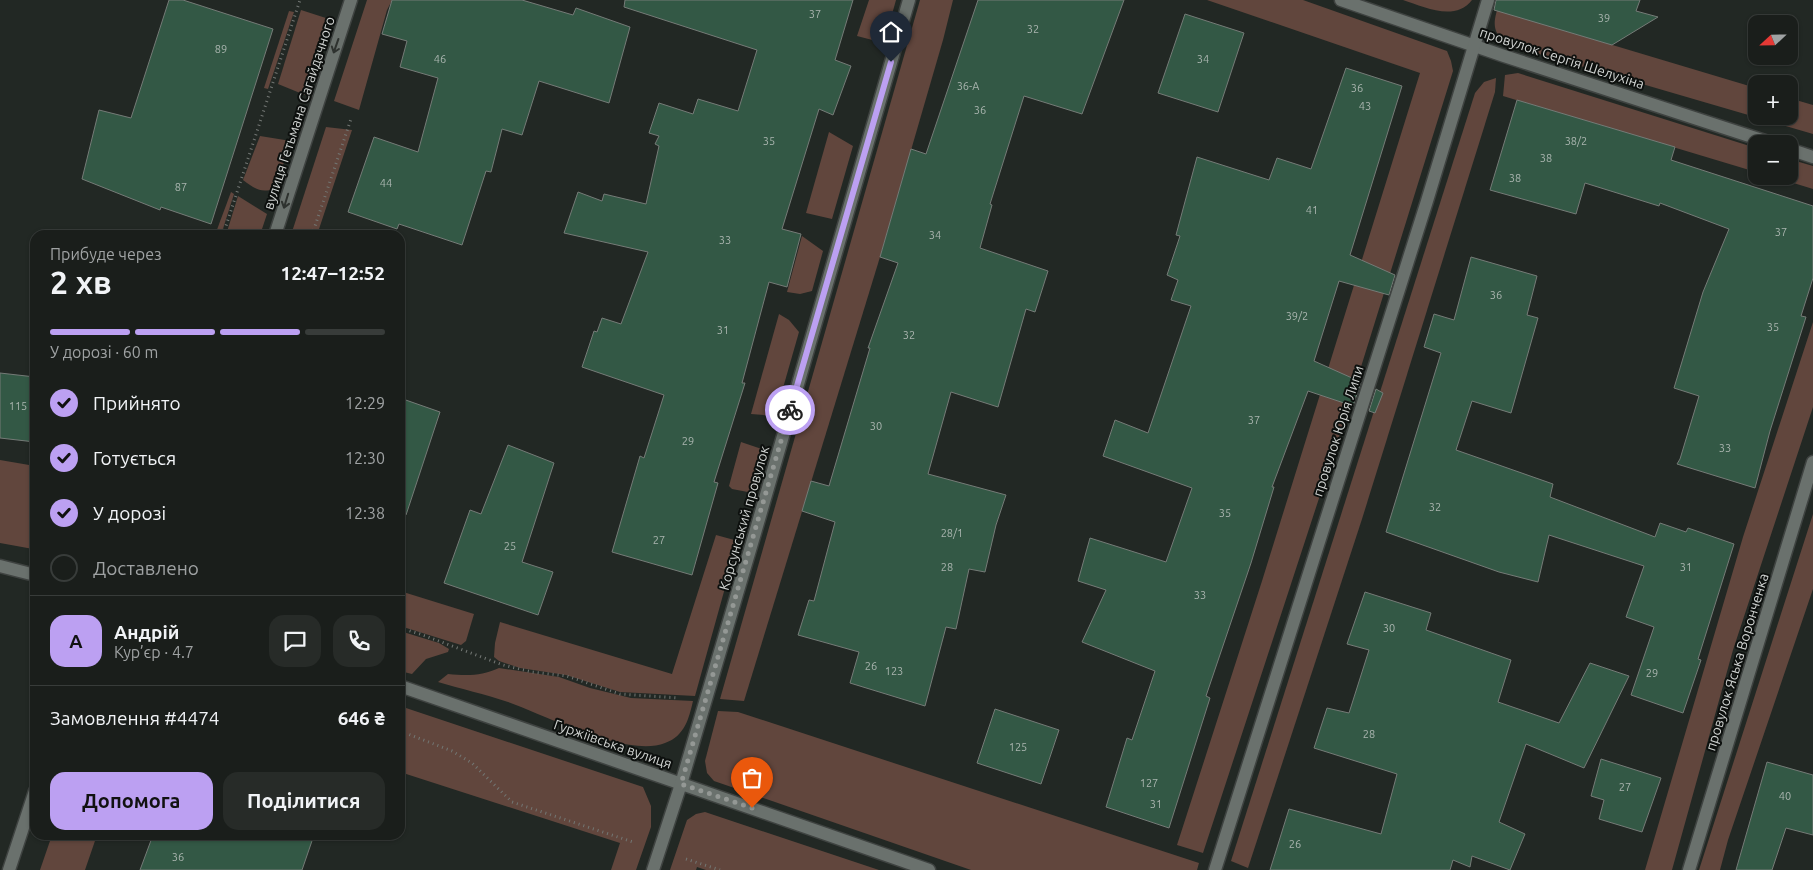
<!DOCTYPE html>
<html lang="uk">
<meta charset="utf-8">
<style>
:root{--surface:#1a1e1b;--page:#272b28;--text:#f1f3f6;--muted:#9fa2a3;--line:#383c3a;--accent:#bca0f2}
body{margin:0;font-family:Ubuntu,sans-serif;background:var(--page);color:var(--text);height:100vh;display:flex;flex-direction:column;font-size:19px;white-space:nowrap}
*{box-sizing:border-box;margin:0}
p{font-size:16px;color:var(--muted)}
.icon{flex:none;width:28px;height:28px;fill:none;stroke:currentColor;stroke-width:2;stroke-linecap:round;stroke-linejoin:round}
.map{position:relative;flex:1;overflow:hidden}
.drawer{position:absolute;left:30px;top:230px;width:375px;height:610px;display:flex;flex-direction:column;background:var(--surface);border-radius:15px;box-shadow:0 1px 4px #0004,0 0 0 1px var(--line)}
.drawer>*{flex:none}
.needle{width:32px;rotate:248deg}
.tools{position:absolute;left:1748px;top:15px;display:grid;gap:10px}
.tools a{display:grid;place-items:center;width:50px;height:50px;border-radius:10px;background:var(--surface);box-shadow:0 1px 4px #0004,0 0 0 1px var(--line);font-size:25px}
.pin{position:absolute;display:grid;place-items:center;width:42px;height:42px;color:#fff;margin:-51px -21px;border-radius:50% 50% 50% 0;rotate:-45deg;box-shadow:0 0 5px #0007}
.pin .icon{rotate:45deg}
.courier{position:absolute;display:grid;place-items:center;width:50px;height:50px;margin:-25px;border:4px solid #bca0f2;border-radius:50%;background:#fff;color:#222;box-shadow:0 1px 6px #0007}
.summary em{font-style:normal;font-weight:700}
.summary div{display:flex;flex-direction:column-reverse}
.summary{display:flex;align-items:center;justify-content:space-between;height:85px;padding:0 20px}
h1{font-size:32px;font-weight:700;line-height:38px}
.bar{display:grid;grid-template-columns:repeat(4,1fr);gap:8px 5px;align-content:center;height:60px;padding:0 20px}
.bar i{height:6px;border-radius:4px;background:var(--line)}
.bar .on{background:var(--accent)}
.bar p{grid-column:span 4}
.line{display:flex;align-items:center;gap:12px;padding:0 20px;border-top:1px solid var(--line)}
.line div{flex:1}
.round{display:grid;place-items:center;flex:none;width:52px;height:52px;border-radius:15px;background:var(--page)}
ol{padding:0 20px;list-style:none}
li{display:flex;align-items:center;gap:15px;height:55px}
li p{margin-inline-start:auto}
li .icon{padding:5px;border-radius:50%;background:var(--accent);color:#111;stroke-width:4}
li:last-child{color:var(--muted)}
li i{width:28px;height:28px;border:2px solid var(--line);border-radius:50%}
.cta{display:flex;gap:10px;margin-top:auto;padding:10px 20px}
.cta a{flex:1;height:58px;border-radius:15px;background:var(--accent);color:#111;font-size:20px;font-weight:700;line-height:58px;text-align:center}
.cta a+a{background:var(--page);color:var(--text)}
.map>svg:first-child{display:block}
.green{fill:#61463d}
.building{fill:#335845;stroke:#757b77}
.lines{fill:none;stroke-linecap:round;stroke-linejoin:round}
.minor-casing{stroke:#3f4341;stroke-width:15}
.path{stroke:#737774;stroke-width:3;stroke-dasharray:1 4;stroke-linecap:butt}
.minor{stroke:#6a716d;stroke-width:12}
.oneway{stroke:#2e322f}
.done{stroke:#949895;stroke-width:5;stroke-dasharray:0 9}
.route{stroke:#bca0f2;stroke-width:6}
.labels{text-anchor:middle;stroke-width:4;stroke-linejoin:round;paint-order:stroke}
.number-label{font-size:11px;fill:#aab5af}
.street-label{font-size:14px;fill:#d1d4d2;stroke:#0d100e}
</style>
<div class="map">
<svg width="1813" height="870" viewBox="0 0 1813 870">
<rect width="100%" height="100%" fill="#222824"/>
<g class="green">
<path d="M367,0H392L387,10L359,110L334,101Z"/>
<path d="M869,0H896L884,43L857,36Z"/>
<path d="M920,0H953L943,40L880,257L744,701L720,699Z"/>
<path d="M1207,0H1303L1447,51L1451,61L1453,71L1342,428L1203,853L1177,845L1262,581L1420,73Z"/>
<path d="M1403,0H1472C1455,22 1424,7 1403,0Z"/>
<path d="M1500,0L1522,18L1756,88V116H1789V98L1813,105V134L1509,45C1489,31 1494,21 1500,0Z"/>
<path d="M301,10L329,19L305,95L278,84Z"/>
<path d="M289,11L294,12L268,89L264,88Z"/>
<path d="M1518,73L1756,148V172L1503,96L1505,75Z"/>
<path d="M1496,78L1495,92L1362,519L1248,868L1231,861L1475,93L1484,82Z"/>
<path d="M326,127L352,130L317,235H291Z"/>
<path d="M829,132L853,146L832,219L806,213Z"/>
<path d="M260,136L291,141L275,189C260,193 255,189 243,180Z"/>
<path d="M1789,159L1813,166V189L1771,176H1789Z"/>
<path d="M231,192L234,194L221,235H215Z"/>
<path d="M238,196L267,214L260,235H226Z"/>
<path d="M802,236L823,251L812,291L800,294L787,292Z"/>
<path d="M779,314L789,320L799,332L775,416L751,414Z"/>
<path d="M1813,322V407L1733,650L1672,870H1645L1743,537Z"/>
<path d="M741,442L765,450L753,493L732,489L729,486Z"/>
<path d="M0,460L35,466V541L33,549L0,543Z"/>
<path d="M1813,514V589L1728,840L1720,870H1699Z"/>
<path d="M716,535L738,541L695,696L620,692L566,675L520,668L499,661L494,657L495,643L500,622L672,674Z"/>
<path d="M400,591L474,614L466,641L461,645L400,626Z"/>
<path d="M400,631L439,643L449,649L448,652L426,659L412,674L400,671Z"/>
<path d="M499,668L559,677L590,688L631,698L693,701C689,718 685,736 665,743C627,758 547,716 508,702C485,694 461,689 438,682L448,674C467,676 482,676 499,668Z"/>
<path d="M400,706L643,787L651,806V827L636,870H611L620,843L400,772Z"/>
<path d="M718,711L738,712L1199,863L1197,870H971L714,781L707,773L705,761Z"/>
<path d="M705,812L879,870H706L697,867L696,870H670L687,820L696,814Z"/>
<path d="M52,835H97L85,870H40Z"/>
</g>
<g class="building">
<path d="M169,0H183L273,29L211,224L161,207L160,210L82,179L99,110L131,118Z"/>
<path d="M392,0H522L573,15L576,8L630,27L609,103L539,81L522,135L502,129L491,172L486,171L462,245L399,224L397,229L348,212L374,137L418,152L438,78L400,67L407,41L382,34Z"/>
<path d="M625,0H853L835,60L851,66L833,115L819,109L782,229L801,234L787,287L769,282L742,383H745L714,482L718,483L692,575L612,552L640,456L644,458L664,395L582,367L594,331L597,332L602,318L621,324L648,252L564,233L578,192L602,201L604,194L646,204L659,146L655,144L659,136L649,133L659,103L693,114L698,99L738,111L757,50L624,7Z"/>
<path d="M978,0H1124L1082,114L1024,96L990,204L992,205L980,248L1048,271L1035,312L1026,309L998,407L951,392L928,474L1006,495L996,525L985,572L969,569L956,629L946,627L925,706L850,683L859,652L798,635L809,600L814,601L835,522L802,511L811,481L829,486L870,348H868L898,263L880,257L911,149L926,154Z"/>
<path d="M1496,0H1640L1636,11L1658,17L1612,45L1494,10Z"/>
<path d="M1185,14L1244,33L1218,112L1158,93Z"/>
<path d="M1346,68L1402,86L1350,255L1395,275L1389,295L1339,281L1314,361L1361,382L1353,406L1308,391L1272,487H1274L1251,563L1206,696L1210,698L1169,828L1106,807L1127,738L1132,740L1155,671L1082,642L1106,590L1078,581L1090,538L1166,562L1192,488L1103,456L1115,420L1148,433L1191,306L1171,300L1178,280L1167,275L1180,236L1176,235L1197,157L1269,180L1277,158L1311,169Z"/>
<path d="M1517,100L1675,147L1671,160L1813,206V278L1801,316L1806,317L1770,431L1755,488L1677,464L1680,459L1699,396L1674,388L1703,292L1729,229L1660,203L1659,206L1585,183L1576,214L1490,190Z"/>
<path d="M1471,257L1537,276L1527,315L1538,318L1511,413L1472,401L1456,450L1553,484L1550,497L1655,537L1660,523L1686,532L1688,528L1734,544L1698,659L1701,660L1683,713L1631,695L1654,627L1626,617L1644,566L1549,535L1538,582L1499,572L1386,532L1441,353L1424,347L1434,314L1454,320Z"/>
<path d="M0,373L35,377V442L0,438Z"/>
<path d="M1376,389L1383,393L1375,413L1369,411Z"/>
<path d="M400,398L440,412L406,515L400,514Z"/>
<path d="M508,445L554,463L522,562L553,572L538,615L444,583L470,510L481,514Z"/>
<path d="M1365,592L1431,613L1426,630L1511,660L1498,702L1559,723L1590,663L1629,676L1584,768L1526,744L1499,822L1525,834L1510,870L1472,856L1470,867L1453,860L1450,870H1270L1289,809L1381,834L1397,774L1314,748L1327,708L1349,713L1369,650L1347,644Z"/>
<path d="M995,709L1059,730L1041,784L977,763Z"/>
<path d="M1601,759L1661,778L1642,832L1599,819L1604,800L1591,796Z"/>
<path d="M1767,762L1813,775V835L1786,828L1772,870H1736Z"/>
<path d="M153,835H314L302,870H140Z"/>
</g>
<g class="lines">
<g class="minor-casing">
<g id="minor">
<path d="M1341,0L1504,56L1774,144"/>
<path d="M1789,149L1813,157"/>
<path d="M275,235L351,0"/>
<path d="M0,566L35,575"/>
<path d="M400,686L929,870"/>
<path d="M9,870L35,791"/>
<path d="M653,870L681,784L755,533L909,0"/>
<path d="M1215,870L1427,201L1488,0"/>
<path d="M1689,870L1813,462"/>
</g>
</g>
<g class="path">
<path d="M223,235L300,0"/>
<path d="M312,235L351,119"/>
<path d="M400,628L420,634L503,665L532,672L567,676L620,694L679,698"/>
<path d="M400,731L452,751L472,763L512,802L633,842"/>
<path d="M686,859L720,870"/>
</g>
<use href="#minor" class="minor"/>
</g>
<defs><path id="oneway-shaft" d="M-6 0H5M1.5-3L5.5 0L1.5 3" fill="none" stroke-width="1.6" stroke-linecap="round" stroke-linejoin="round" transform="scale(1.25)"/></defs>
<g class="oneway">
<use href="#oneway-shaft" transform="translate(336 46) rotate(109)"/>
<use href="#oneway-shaft" transform="translate(286 201) rotate(107)"/>
</g>
<g class="lines">
<path class="done" d="M752,808L681,784L790,410"/>
<path class="route" d="M790,410L891,62"/>
</g>
<g class="labels">
<g class="number-label">
<text x="815" y="18">37</text>
<text x="1604" y="22">39</text>
<text x="1033" y="33">32</text>
<text x="221" y="53">89</text>
<text x="440" y="63">46</text>
<text x="1203" y="63">34</text>
<text x="968" y="90">36-А</text>
<text x="1357" y="92">36</text>
<text x="1365" y="110">43</text>
<text x="980" y="114">36</text>
<text x="769" y="145">35</text>
<text x="1576" y="145">38/2</text>
<text x="1546" y="162">38</text>
<text x="1515" y="182">38</text>
<text x="386" y="187">44</text>
<text x="181" y="191">87</text>
<text x="1312" y="214">41</text>
<text x="1781" y="236">37</text>
<text x="935" y="239">34</text>
<text x="725" y="244">33</text>
<text x="1496" y="299">36</text>
<text x="1297" y="320">39/2</text>
<text x="1773" y="331">35</text>
<text x="723" y="334">31</text>
<text x="909" y="339">32</text>
<text x="18" y="410">115</text>
<text x="1254" y="424">37</text>
<text x="876" y="430">30</text>
<text x="688" y="445">29</text>
<text x="1725" y="452">33</text>
<text x="1435" y="511">32</text>
<text x="1225" y="517">35</text>
<text x="952" y="537">28/1</text>
<text x="659" y="544">27</text>
<text x="510" y="550">25</text>
<text x="947" y="571">28</text>
<text x="1686" y="571">31</text>
<text x="1200" y="599">33</text>
<text x="1389" y="632">30</text>
<text x="871" y="670">26</text>
<text x="894" y="675">123</text>
<text x="1652" y="677">29</text>
<text x="1369" y="738">28</text>
<text x="1018" y="751">125</text>
<text x="1149" y="787">127</text>
<text x="1625" y="791">27</text>
<text x="1785" y="800">40</text>
<text x="1156" y="808">31</text>
<text x="1295" y="848">26</text>
<text x="178" y="861">36</text>
</g>
<g class="street-label">
<text transform="translate(1562 58) rotate(18)" y="5">провулок Сергія Шелухіна</text>
<text transform="translate(299 113) rotate(-72)" y="5">вулиця Гетьмана Сагайдачного</text>
<text transform="translate(1338 431) rotate(-72)" y="5">провулок Юрія Липи</text>
<text transform="translate(744 518) rotate(-74)" y="5">Корсунський провулок</text>
<text transform="translate(1737 662) rotate(-73)" y="5">провулок Яська Воронченка</text>
<text transform="translate(613 744) rotate(19)" y="5">Гуржіївська вулиця</text>
</g>
</g>
</svg>
<div class="tools">
<a><svg class="needle" viewBox="-14 -14 28 28"><path d="M0-13l5 13h-10z" fill="#e53935"/><path d="M0 13l5-13h-10z" fill="#9fa2a3"/></svg></a>
<a>+</a>
<a>−</a>
</div>
<div class="pin" style="left:752px;top:808px;background:#ea580c"><svg class="icon" aria-label="bag" viewBox="0 0 24 24"><path d="M5 8h14l-1 12H6zM9 8a3 3 0 0 1 6 0"/></svg></div>
<div class="pin" style="left:891px;top:62px;background:#1f2937"><svg class="icon" aria-label="home" viewBox="0 0 24 24"><path d="M3 11l9-7 9 7M6 9v11h12V9"/></svg></div>
<div class="courier" style="left:790px;top:410px"><svg class="icon" aria-label="bike" viewBox="0 0 24 24"><circle cx="6" cy="16" r="4"/><circle cx="18" cy="16" r="4"/><path d="M6 16l4-8h5l3 8M10 8l3 8H6M13 5h3"/></svg></div>
<section class="drawer">
<div class="summary"><div><h1>2 хв</h1><p>Прибуде через</p></div><em>12:47–12:52</em></div>
<div class="bar"><i class="on"></i><i class="on"></i><i class="on"></i><i></i><p>У дорозі · 60 m</p></div>
<ol>
<li><svg class="icon" aria-label="check" viewBox="0 0 24 24"><path d="M5 12l5 5 9-10"/></svg>Прийнято<p>12:29</p></li>
<li><svg class="icon" aria-label="check" viewBox="0 0 24 24"><path d="M5 12l5 5 9-10"/></svg>Готується<p>12:30</p></li>
<li><svg class="icon" aria-label="check" viewBox="0 0 24 24"><path d="M5 12l5 5 9-10"/></svg>У дорозі<p>12:38</p></li>
<li><i></i>Доставлено</li>
</ol>
<div class="line" style="height:90px"><b class="round" style="background:var(--accent);color:#111">А</b><div><b>Андрій</b><p>Кур’єр · 4.7</p></div><a class="round"><svg class="icon" aria-label="chat" viewBox="0 0 24 24"><path d="M4 5h16v11H9l-5 4z"/></svg></a><a class="round"><svg class="icon" aria-label="phone" viewBox="0 0 24 24"><path d="M5 4h4l2 5-3 2q2 4 5 5l2-3 5 2v4C11 20 4 13 5 4z"/></svg></a></div>
<div class="line" style="height:65px"><div>Замовлення #4474</div><b>646 ₴</b></div>
<div class="cta"><a>Допомога</a><a>Поділитися</a></div>
</section>
</div>
